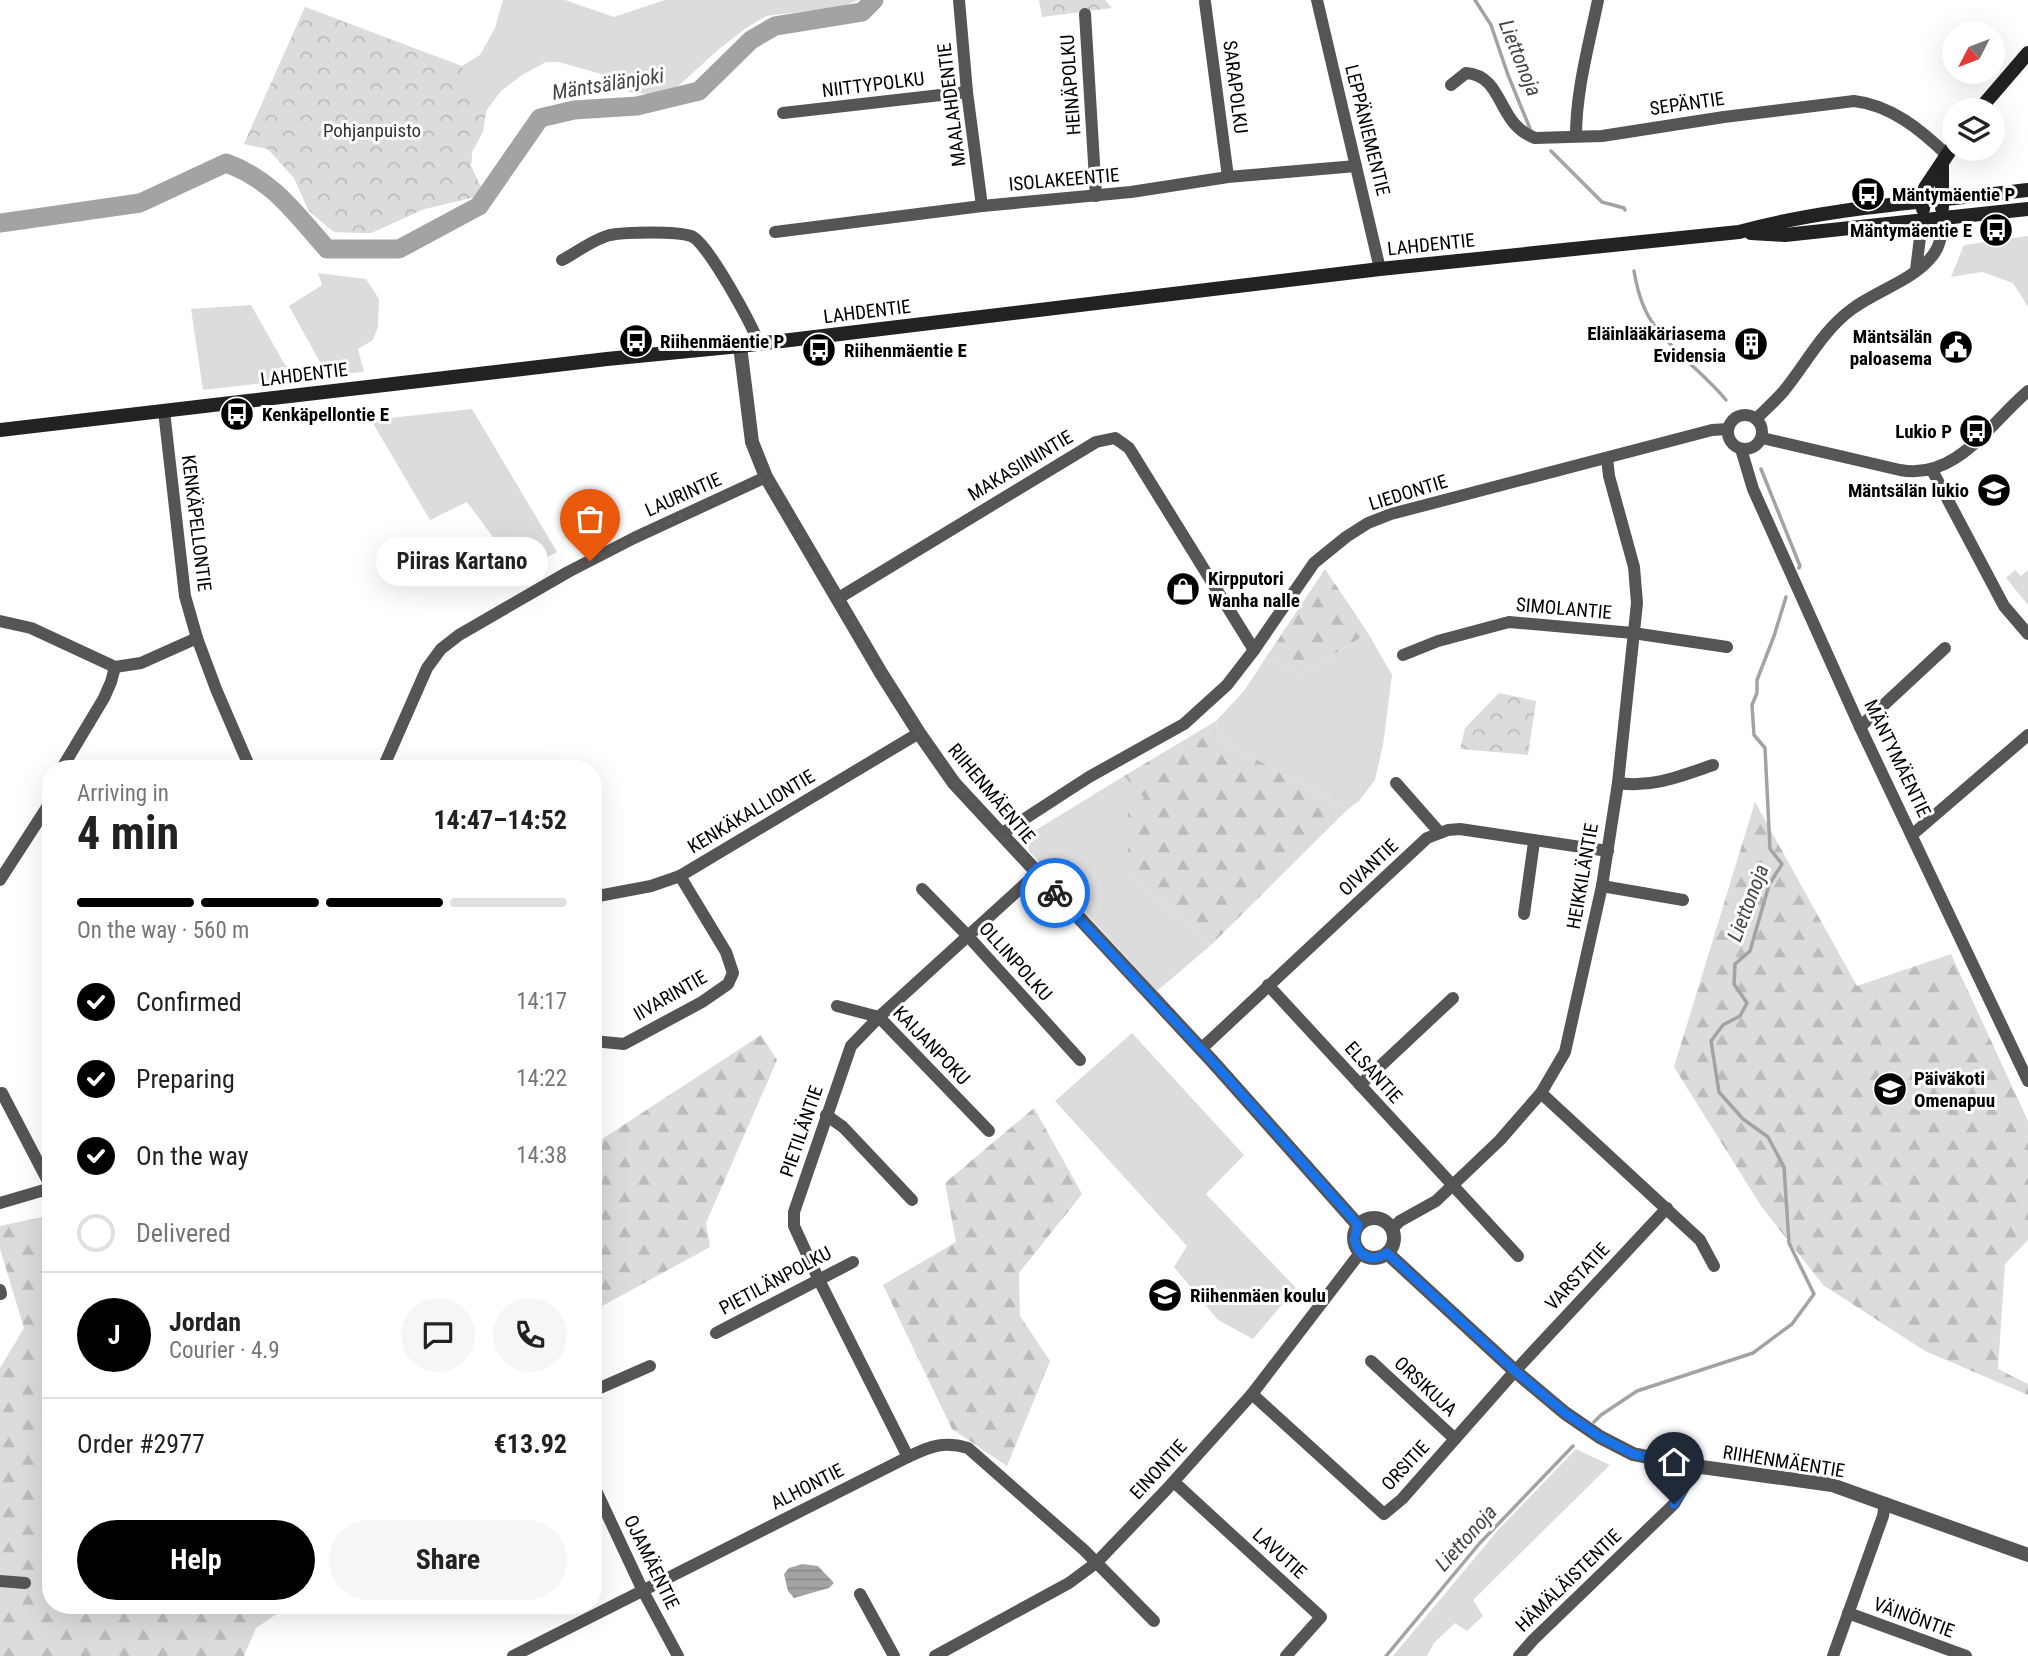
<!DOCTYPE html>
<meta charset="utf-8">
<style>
:root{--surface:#fff;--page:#f6f6f6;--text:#222;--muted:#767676;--line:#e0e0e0;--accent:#000}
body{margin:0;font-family:"Roboto Condensed",sans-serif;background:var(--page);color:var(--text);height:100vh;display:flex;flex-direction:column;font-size:26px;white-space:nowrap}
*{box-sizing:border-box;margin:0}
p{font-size:23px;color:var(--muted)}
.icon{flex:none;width:38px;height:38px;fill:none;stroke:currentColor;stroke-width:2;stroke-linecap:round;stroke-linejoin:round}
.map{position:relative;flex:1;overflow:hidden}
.side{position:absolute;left:42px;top:760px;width:560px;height:854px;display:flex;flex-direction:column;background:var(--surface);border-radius:28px;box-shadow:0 7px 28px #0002}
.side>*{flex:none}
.needle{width:46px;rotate:228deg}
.buttons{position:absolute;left:1942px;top:21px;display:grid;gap:14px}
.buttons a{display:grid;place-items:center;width:63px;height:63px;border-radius:50%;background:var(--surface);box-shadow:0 7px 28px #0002;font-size:35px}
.pin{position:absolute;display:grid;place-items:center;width:60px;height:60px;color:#fff;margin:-72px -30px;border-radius:50% 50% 50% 0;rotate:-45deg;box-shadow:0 0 7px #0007}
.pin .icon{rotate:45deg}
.courier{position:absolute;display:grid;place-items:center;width:70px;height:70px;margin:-35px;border:5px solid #1a73e8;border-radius:50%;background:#fff;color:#222;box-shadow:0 2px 9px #0007}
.bubble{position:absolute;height:49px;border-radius:24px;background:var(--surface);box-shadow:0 7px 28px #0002;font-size:23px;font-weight:700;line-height:49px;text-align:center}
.headline em{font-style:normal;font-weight:700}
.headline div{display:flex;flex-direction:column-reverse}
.headline{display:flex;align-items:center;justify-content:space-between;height:119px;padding:0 35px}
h1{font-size:46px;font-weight:700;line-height:52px}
.bar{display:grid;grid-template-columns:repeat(4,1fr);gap:10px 7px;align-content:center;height:84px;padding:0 35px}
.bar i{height:9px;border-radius:5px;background:var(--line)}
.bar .on{background:var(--accent)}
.bar p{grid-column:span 4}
.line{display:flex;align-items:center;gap:18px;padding:0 35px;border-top:2px solid var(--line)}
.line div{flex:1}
.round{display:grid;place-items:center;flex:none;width:74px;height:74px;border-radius:37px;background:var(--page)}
ol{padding:0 35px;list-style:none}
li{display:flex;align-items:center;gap:21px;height:77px}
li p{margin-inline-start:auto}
li .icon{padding:7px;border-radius:50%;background:var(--accent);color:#fff;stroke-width:4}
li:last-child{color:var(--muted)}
li i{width:38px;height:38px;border:4px solid var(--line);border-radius:50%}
.primary-button{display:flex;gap:14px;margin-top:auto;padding:14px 35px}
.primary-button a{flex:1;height:80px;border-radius:42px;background:var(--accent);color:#fff;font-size:28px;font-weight:700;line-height:80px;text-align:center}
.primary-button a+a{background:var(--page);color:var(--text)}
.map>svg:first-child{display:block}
.green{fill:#dcdcdc}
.forest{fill:url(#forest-firs)}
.park{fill:url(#park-crowns)}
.water{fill:url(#water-rules)}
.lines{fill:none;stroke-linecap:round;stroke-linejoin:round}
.stream{stroke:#a3a3a3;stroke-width:3.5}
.river{stroke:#a3a3a3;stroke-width:19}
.minor{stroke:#555;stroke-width:12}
.tertiary{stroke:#555;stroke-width:14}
.secondary{stroke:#222;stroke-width:14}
.done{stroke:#595959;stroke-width:7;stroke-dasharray:0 12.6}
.route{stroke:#1a73e8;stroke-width:9}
.labels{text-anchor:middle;stroke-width:6;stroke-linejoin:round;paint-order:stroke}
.street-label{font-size:19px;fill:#000;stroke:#fff}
.park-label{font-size:19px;fill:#333;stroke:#fff}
.poi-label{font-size:19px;font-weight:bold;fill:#000;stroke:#fff;text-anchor:start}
.water-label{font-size:21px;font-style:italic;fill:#444;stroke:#fff}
</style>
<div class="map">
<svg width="2028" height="1656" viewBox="0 0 2028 1656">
<defs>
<pattern id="forest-firs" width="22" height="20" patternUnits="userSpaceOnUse" patternTransform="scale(1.75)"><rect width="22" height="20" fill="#dcdcdc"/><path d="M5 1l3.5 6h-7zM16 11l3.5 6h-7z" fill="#bbb"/></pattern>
<pattern id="park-crowns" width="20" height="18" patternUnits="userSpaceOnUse" patternTransform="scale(1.75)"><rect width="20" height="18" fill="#dcdcdc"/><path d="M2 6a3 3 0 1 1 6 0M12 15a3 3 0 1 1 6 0" fill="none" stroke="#bbb"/></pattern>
<pattern id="water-rules" width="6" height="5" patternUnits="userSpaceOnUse" patternTransform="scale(1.75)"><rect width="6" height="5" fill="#a3a3a3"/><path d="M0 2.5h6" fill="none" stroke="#8b8b8b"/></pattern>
</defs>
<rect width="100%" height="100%" fill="#fff"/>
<g class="green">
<path d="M503,0H565L614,17L665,0H858L841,7L766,16L746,28L719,49L674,90L649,94L632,93L618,87L608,76L559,62H546L522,75L501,91L486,111L483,131L472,152L471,166L483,192L475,197L424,209L371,233L334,232L309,211L294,178L268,149L244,144L305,7L462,66L480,55L495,28Z"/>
<path d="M2028,236V307L2013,283L1982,272L1951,277L1964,245Z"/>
<path d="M318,273L366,279L379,299L378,327L373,340L358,349L364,372L327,375L289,306L322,285Z"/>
<path d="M251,305L285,365L302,379L203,390L191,309Z"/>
<path d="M472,409L557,552L519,572L467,502L430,520L371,420Z"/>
<path d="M2015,570L2021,576L2028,570V605L2006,578Z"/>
<path d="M1368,633L1392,675L1383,745L1375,780L1359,801L1348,809L1217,738L1216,721L1244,691L1265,659L1303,674Z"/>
<path d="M1124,776L1145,798L1128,873L1211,945L1157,991L1029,851L1028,835Z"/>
<path d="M1132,1033L1244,1155L1206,1194L1296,1288L1253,1339L1218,1320L1174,1267L1187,1246L1055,1101Z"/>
<path d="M1576,1449L1610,1465L1473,1600L1483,1616L1467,1631L1455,1623L1434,1643L1427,1656H1393L1499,1529Z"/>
</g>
<g class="forest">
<path d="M1325,569L1368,633L1303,674L1265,659Z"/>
<path d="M1216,721L1217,738L1348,809L1211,945L1128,873V812L1144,798L1124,776Z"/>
<path d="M1755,802L1857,986L1951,954L2028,1121V1240L2005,1264L1998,1369L2028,1384V1395L1925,1351L1823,1285L1761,1206L1674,1067Z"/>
<path d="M761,1035L777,1060L706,1223L710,1247L593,1311V1145Z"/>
<path d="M1034,1108L1082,1194L1019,1273L1020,1316L1050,1361L1007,1466L952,1429L883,1285L956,1242L945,1183Z"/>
<path d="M51,1215V1605H290L256,1628L244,1656H0V1368L24,1328L0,1249V1226Z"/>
</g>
<g class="park">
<path d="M1039,0H1105L1112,8L1042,17Z"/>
<path d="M305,7L462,67L486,111L483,131L472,152L471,166L483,192L475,197L424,209L371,233L334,232L309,211L294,178L268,149L244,144Z"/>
<path d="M1499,693L1536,701L1528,755L1460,749L1465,728Z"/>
</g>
<path class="water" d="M802,1564L818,1566L834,1583L829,1588L794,1598L788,1591L784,1574L789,1568Z"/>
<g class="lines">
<g class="stream">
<path d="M1475,0L1491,25L1508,75L1531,131"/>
<path d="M1551,151L1602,202L1624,208L1625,210"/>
<path d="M1634,271C1637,289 1643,311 1655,326C1675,354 1705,374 1726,400"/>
<path d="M1761,469L1800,566L1799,568"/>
<path d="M1594,1422L1601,1415L1637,1391L1753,1353L1792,1324L1814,1294L1789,1243L1784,1167L1768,1137L1743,1119L1719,1092L1711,1041L1723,1025L1740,1016L1747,1003L1734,984L1735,964L1750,951L1769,885L1782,864L1770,849L1765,748L1754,735L1752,705L1757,693V680L1774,636L1786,597"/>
<path d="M1386,1656L1479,1544L1573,1446"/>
</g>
<path class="river" d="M0,223L140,203L226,163C273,180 295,213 327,249H399L479,206L540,118L574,110L637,106L699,91L751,40L775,26L862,12L874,0"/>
<g class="minor">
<path d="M959,0L967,92L982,206"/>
<path d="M1317,0L1380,269"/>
<path d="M1205,2L1228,177"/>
<path d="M1085,14L1096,196"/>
<path d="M1451,85L1466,73C1505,76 1496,124 1535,138L1602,136L1724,117L1854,101C1891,105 1921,130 1947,155"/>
<path d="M783,113L967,92"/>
<path d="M1576,136C1576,90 1589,45 1598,0"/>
<path d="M775,232L982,206L1131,192L1228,177L1356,166"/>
<path d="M562,260C577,252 594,239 610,235C626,232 676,231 691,236C707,241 752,325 759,344"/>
<path d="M1916,270L1922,221"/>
<path d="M164,411L185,596L197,638"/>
<circle cx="1745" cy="432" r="17"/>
<path d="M1756,419C1765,410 1775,401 1783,392C1806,364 1822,331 1852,309C1877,290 1913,281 1933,255C1941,245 1942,231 1943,219"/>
<path d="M1762,438L1900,470C1956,481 1990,423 2028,391"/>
<path d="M1741,449L1753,489L1860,727L2028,1081"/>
<path d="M1932,470L2004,606L2028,634"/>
<path d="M837,599L1096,442L1115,438L1129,448L1254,650"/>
<path d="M0,621L31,628L115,667L141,663L197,638L216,689L250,768"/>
<path d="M1403,655L1438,641L1509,622L1633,633L1727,647"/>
<path d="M1860,727L1945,648"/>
<path d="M62,768L104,698L111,682L115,667"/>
<path d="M383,768L427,668L441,649L459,635L568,572L634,538L766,477"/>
<path d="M1396,783L1440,833"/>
<path d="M1618,783C1652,788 1681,776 1713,765"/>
<path d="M1001,834L1089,777L1184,724L1227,685L1254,650L1314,563L1346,537L1368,523L1391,514L1712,430L1728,429"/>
<path d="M1913,834L2028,735"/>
<path d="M0,880L51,801"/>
<path d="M1602,886L1683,900"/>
<path d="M922,889L967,935L1080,1060"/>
<path d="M593,897L651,886L680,876L919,733"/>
<path d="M1524,914L1534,842"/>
<path d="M1268,985L1518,1256"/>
<path d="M837,1006L879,1017L989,1131"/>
<path d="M593,1041L624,1044L702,1002L728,984L733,973L726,952L680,876"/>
<path d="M1201,1049L1427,838L1448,830L1460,829L1608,851"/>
<path d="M1360,1085L1453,998"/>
<path d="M2,1093L51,1187"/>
<path d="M1541,1093L1700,1240L1714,1266"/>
<path d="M826,1115L843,1127L912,1200"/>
<path d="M0,1203L51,1188"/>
<path d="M1392,1229L1400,1221L1436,1201L1500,1140L1541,1093L1565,1052L1602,886L1618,783L1637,603L1634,567L1609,476L1607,458"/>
<path d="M0,1290L1,1294"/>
<path d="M716,1333L853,1262"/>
<path d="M1371,1361L1455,1439"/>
<path d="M593,1391L650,1366"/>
<path d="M1252,1394L1384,1514L1402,1499L1515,1371L1667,1208"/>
<path d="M908,1457L818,1278L794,1226V1212L851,1046L879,1017L1036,874"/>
<path d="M1174,1482L1321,1617L1286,1656"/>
<path d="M593,1484L643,1591L678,1656"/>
<path d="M0,1581L25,1583"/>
<path d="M860,1594L894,1656"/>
<path d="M1848,1613L1966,1656"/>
<path d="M513,1656L908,1457C930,1446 944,1441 968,1448L1084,1550L1154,1621"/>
<path d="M935,1656L1069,1583L1096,1563L1166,1490L1252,1394L1360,1253"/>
<path d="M1519,1656L1533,1640L1674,1504L1688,1480L1687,1465"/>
<path d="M1833,1656L1883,1516L1885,1503"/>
</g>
<g class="tertiary">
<path d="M740,346L752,442L766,477L881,673L919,733L954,783L1213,1062L1358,1225"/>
<circle cx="1374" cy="1238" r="20"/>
<path d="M1387,1253L1515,1371L1565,1413L1600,1437L1633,1454L1687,1465L1832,1485L2028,1555"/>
</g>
<g class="secondary">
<path d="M1979,110L2028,53"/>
<path d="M1942,164V208"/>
<path d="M1923,209L1925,188L1955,143"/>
<path d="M1751,233L1785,235L2028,209"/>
<path d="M0,430L607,359L740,346L1380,269L1739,232C1833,206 1932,202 2028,190"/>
</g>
</g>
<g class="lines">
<path class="done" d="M590,561L634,538L766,477L919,733L954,782L1055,893"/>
<path class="route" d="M1055,893L1213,1062L1358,1225L1354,1239C1358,1257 1372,1263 1387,1253L1515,1371L1565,1413L1600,1437L1633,1454L1687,1465L1688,1480L1674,1504"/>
</g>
<defs>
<g id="bus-disc" transform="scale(1.75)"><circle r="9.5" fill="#000" stroke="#fff"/><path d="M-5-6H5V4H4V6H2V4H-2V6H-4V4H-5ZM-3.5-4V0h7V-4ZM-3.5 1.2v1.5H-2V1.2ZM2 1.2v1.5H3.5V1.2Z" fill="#fff"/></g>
<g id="building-disc" transform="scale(1.75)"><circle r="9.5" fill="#000" stroke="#fff"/><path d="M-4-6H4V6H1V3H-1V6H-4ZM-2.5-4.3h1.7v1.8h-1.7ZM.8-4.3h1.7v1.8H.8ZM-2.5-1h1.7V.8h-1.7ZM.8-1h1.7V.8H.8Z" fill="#fff"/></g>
<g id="civic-disc" transform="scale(1.75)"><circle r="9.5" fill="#000" stroke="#fff"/><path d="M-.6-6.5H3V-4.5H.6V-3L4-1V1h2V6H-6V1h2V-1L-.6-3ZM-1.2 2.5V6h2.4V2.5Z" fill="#fff"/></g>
<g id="school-disc" transform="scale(1.75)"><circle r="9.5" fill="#000" stroke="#fff"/><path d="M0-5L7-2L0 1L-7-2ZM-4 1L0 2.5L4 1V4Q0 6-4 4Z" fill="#fff"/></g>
<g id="shop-disc" transform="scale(1.75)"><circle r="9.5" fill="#000" stroke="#fff"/><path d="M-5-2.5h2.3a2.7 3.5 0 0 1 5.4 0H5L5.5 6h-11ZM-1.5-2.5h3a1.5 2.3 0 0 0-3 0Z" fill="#fff"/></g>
</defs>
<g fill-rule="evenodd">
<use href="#bus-disc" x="1868" y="194"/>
<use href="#bus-disc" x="1996" y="230"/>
<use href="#bus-disc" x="636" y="341"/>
<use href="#building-disc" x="1751" y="344"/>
<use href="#civic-disc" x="1956" y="347"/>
<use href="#bus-disc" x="819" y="350"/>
<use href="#bus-disc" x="237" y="414"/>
<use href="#bus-disc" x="1976" y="431"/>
<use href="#school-disc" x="1994" y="490"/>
<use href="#shop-disc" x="1183" y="589"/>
<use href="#school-disc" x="1890" y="1089"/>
<use href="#school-disc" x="1165" y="1295"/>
</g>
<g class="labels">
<g class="street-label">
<text transform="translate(873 84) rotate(-7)" y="7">NIITTYPOLKU</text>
<text transform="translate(1070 85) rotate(-94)" y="7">HEINÄPOLKU</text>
<text transform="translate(1236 87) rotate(83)" y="7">SARAPOLKU</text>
<text transform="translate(1687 103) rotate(-8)" y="7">SEPÄNTIE</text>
<text transform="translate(951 105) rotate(-97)" y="7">MAALAHDENTIE</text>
<text transform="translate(1368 130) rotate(76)" y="7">LEPPÄNIEMENTIE</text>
<text transform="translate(1064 179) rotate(-5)" y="7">ISOLAKEENTIE</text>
<text transform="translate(1431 244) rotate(-6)" y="7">LAHDENTIE</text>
<text transform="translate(867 311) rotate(-7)" y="7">LAHDENTIE</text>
<text transform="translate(304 374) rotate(-7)" y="7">LAHDENTIE</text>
<text transform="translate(1020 465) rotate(-31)" y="7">MAKASIININTIE</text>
<text transform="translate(1408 492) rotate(-17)" y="7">LIEDONTIE</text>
<text transform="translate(683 494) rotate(-24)" y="7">LAURINTIE</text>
<text transform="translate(197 523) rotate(83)" y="7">KENKÄPELLONTIE</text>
<text transform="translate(1564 608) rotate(5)" y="7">SIMOLANTIE</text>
<text transform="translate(1898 758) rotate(64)" y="7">MÄNTYMÄENTIE</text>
<text transform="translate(992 793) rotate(50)" y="7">RIIHENMÄENTIE</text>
<text transform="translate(751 811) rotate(-31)" y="7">KENKÄKALLIONTIE</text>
<text transform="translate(1368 867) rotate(-43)" y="7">OIVANTIE</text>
<text transform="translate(1582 876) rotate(-80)" y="7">HEIKKILÄNTIE</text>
<text transform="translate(1016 961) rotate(48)" y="7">OLLINPOLKU</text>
<text transform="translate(670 995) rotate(-30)" y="7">IIVARINTIE</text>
<text transform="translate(932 1045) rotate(46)" y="7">KAIJANPOKU</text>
<text transform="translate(1374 1072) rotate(48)" y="7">ELSANTIE</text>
<text transform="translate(801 1131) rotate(-71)" y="7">PIETILÄNTIE</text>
<text transform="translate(1577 1276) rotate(-47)" y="7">VARSTATIE</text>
<text transform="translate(775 1280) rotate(-28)" y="7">PIETILÄNPOLKU</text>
<text transform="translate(1426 1386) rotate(43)" y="7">ORSIKUJA</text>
<text transform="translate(1784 1461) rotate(9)" y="7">RIIHENMÄENTIE</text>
<text transform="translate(1405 1465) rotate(-47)" y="7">ORSITIE</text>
<text transform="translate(1158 1469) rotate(-47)" y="7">EINONTIE</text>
<text transform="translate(807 1486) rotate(-27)" y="7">ALHONTIE</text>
<text transform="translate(1280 1553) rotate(42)" y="7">LAVUTIE</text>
<text transform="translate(652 1562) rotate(64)" y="7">OJAMÄENTIE</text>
<text transform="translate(1568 1580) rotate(-44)" y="7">HÄMÄLÄISTENTIE</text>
<text transform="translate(1914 1617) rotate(20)" y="7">VÄINÖNTIE</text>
</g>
<g class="park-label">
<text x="372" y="137">Pohjanpuisto</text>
</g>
<g class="poi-label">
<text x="1892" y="201">Mäntymäentie P</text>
<text x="1972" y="237" text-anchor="end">Mäntymäentie E</text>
<text x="1726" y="340" text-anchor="end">Eläinlääkäriasema<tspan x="1726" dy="22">Evidensia</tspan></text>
<text x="1932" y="343" text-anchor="end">Mäntsälän<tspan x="1932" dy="22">paloasema</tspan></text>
<text x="660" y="348">Riihenmäentie P</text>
<text x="844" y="357">Riihenmäentie E</text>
<text x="262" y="421">Kenkäpellontie E</text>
<text x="1952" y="438" text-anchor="end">Lukio P</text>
<text x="1969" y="497" text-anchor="end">Mäntsälän lukio</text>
<text x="1208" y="585">Kirpputori<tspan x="1208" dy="22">Wanha nalle</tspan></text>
<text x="1914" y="1085">Päiväkoti<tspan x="1914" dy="22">Omenapuu</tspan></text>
<text x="1190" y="1302">Riihenmäen koulu</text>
</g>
<g class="water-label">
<text transform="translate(1520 58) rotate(68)" y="7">Liettonoja</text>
<text transform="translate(608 84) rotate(-9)" y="7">Mäntsälänjoki</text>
<text transform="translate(1748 903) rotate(-69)" y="7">Liettonoja</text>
<text transform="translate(1466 1538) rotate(-48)" y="7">Liettonoja</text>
</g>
</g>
</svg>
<div class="buttons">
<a><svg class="needle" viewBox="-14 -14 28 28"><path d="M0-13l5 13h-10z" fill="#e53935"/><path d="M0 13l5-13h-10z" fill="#767676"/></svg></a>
<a><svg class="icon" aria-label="layers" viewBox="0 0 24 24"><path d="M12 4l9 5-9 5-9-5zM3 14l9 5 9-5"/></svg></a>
</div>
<div class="pin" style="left:590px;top:561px;background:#ea580c"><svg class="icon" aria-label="bag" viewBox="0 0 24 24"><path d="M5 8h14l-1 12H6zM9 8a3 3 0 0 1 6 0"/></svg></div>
<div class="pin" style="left:1674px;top:1504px;background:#1f2937"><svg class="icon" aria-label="home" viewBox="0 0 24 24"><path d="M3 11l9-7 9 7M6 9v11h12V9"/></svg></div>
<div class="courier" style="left:1055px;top:893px"><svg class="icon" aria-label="bike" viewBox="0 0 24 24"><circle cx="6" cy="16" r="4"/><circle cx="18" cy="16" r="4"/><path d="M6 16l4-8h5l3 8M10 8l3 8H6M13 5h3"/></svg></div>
<div class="bubble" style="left:376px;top:537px;width:172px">Piiras Kartano</div>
<section class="side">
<div class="headline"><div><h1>4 min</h1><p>Arriving in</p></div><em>14:47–14:52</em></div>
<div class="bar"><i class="on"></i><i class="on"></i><i class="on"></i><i></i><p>On the way · 560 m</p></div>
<ol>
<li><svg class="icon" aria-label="check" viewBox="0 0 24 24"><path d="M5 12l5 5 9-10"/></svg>Confirmed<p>14:17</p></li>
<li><svg class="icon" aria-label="check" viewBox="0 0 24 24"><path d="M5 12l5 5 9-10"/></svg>Preparing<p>14:22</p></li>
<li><svg class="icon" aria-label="check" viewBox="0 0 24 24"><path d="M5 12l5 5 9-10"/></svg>On the way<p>14:38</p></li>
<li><i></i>Delivered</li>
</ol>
<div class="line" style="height:126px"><b class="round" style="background:var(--accent);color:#fff">J</b><div><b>Jordan</b><p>Courier · 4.9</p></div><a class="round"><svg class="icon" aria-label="chat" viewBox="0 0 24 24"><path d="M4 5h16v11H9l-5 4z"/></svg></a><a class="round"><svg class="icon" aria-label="phone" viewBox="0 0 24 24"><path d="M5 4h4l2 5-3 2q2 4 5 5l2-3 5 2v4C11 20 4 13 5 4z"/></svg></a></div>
<div class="line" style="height:91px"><div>Order #2977</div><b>€13.92</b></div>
<div class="primary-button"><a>Help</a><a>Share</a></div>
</section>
</div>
